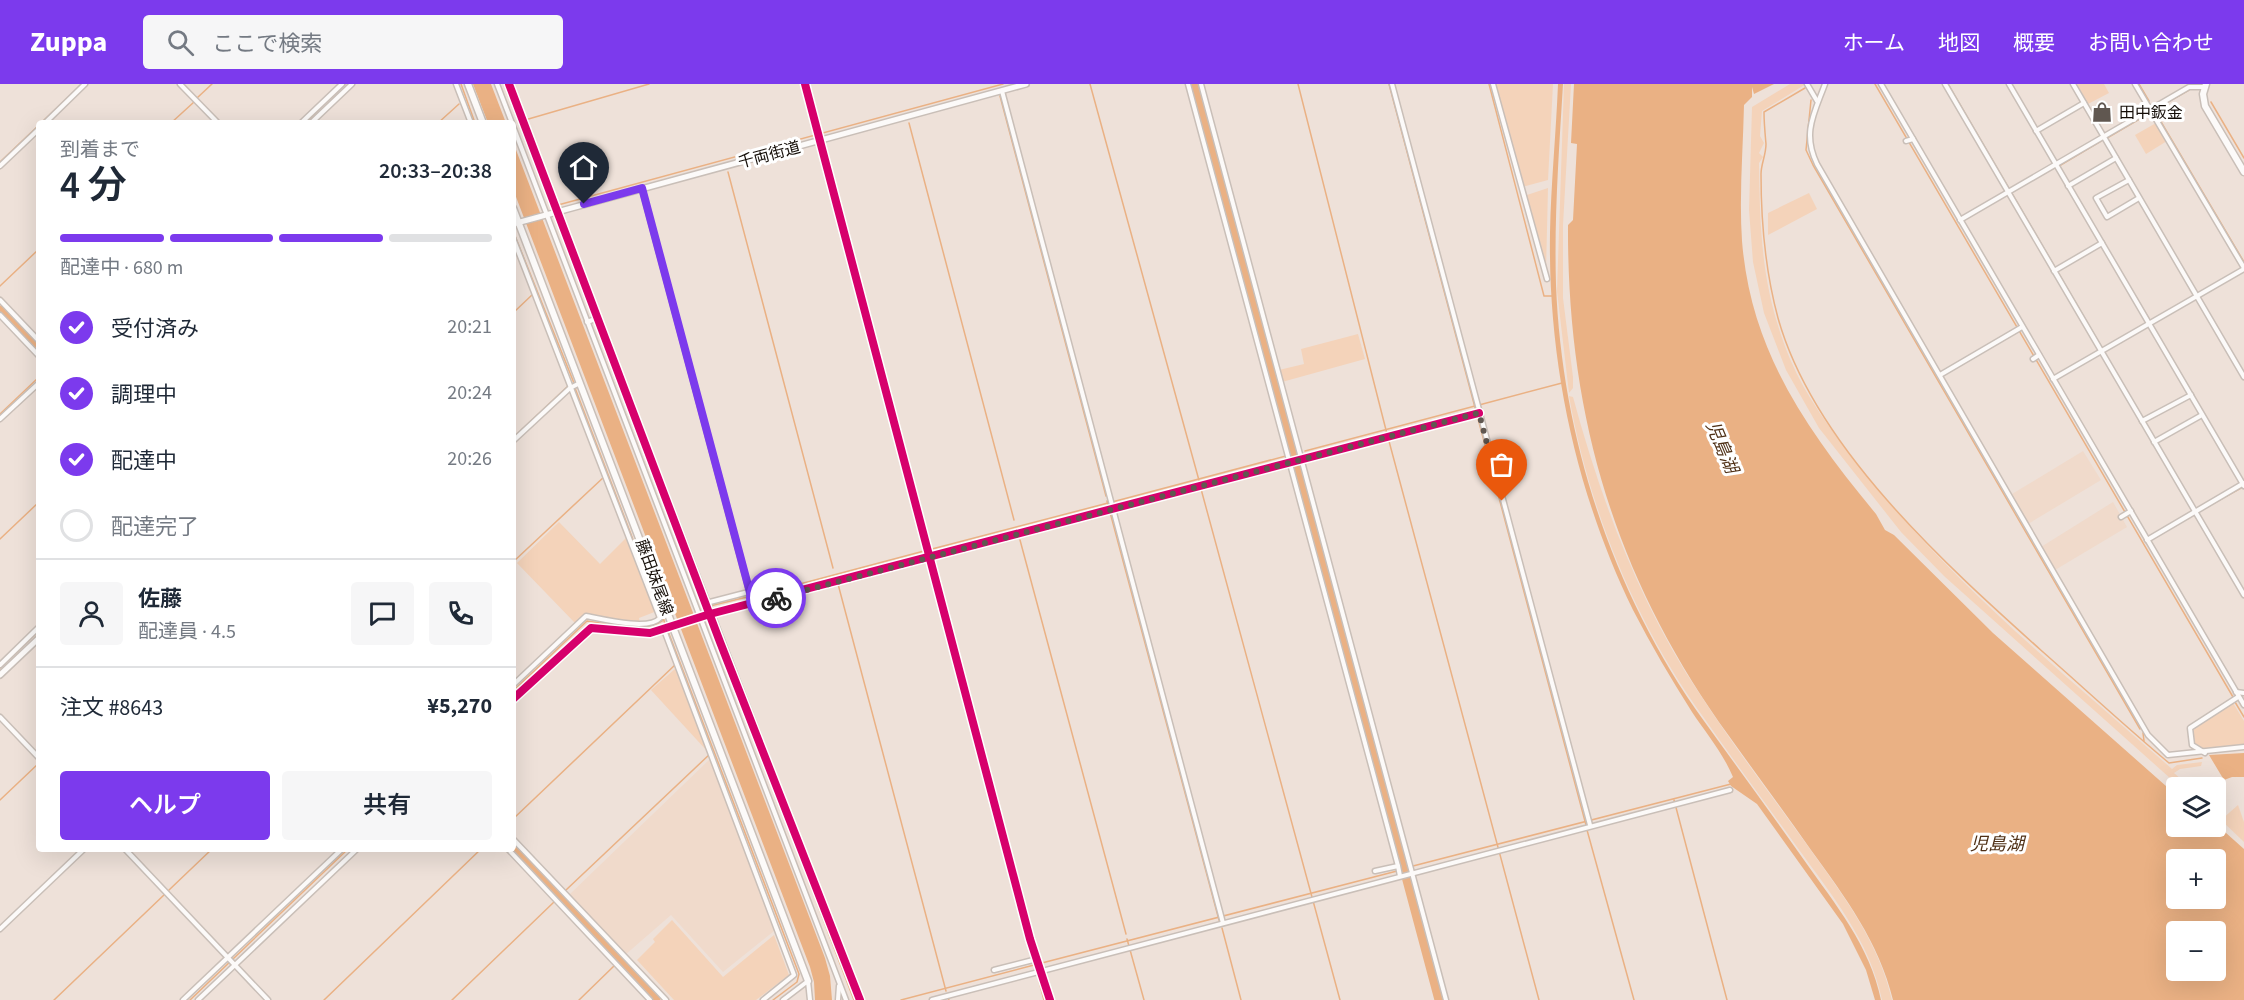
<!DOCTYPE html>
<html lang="ja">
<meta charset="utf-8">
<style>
:root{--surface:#fff;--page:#f6f6f7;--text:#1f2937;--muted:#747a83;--line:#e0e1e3;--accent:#7c3aed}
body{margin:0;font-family:"Source Sans 3","Noto Sans JP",sans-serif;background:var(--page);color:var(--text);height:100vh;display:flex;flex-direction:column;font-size:22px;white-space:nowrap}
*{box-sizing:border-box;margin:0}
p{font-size:20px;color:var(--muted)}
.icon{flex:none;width:33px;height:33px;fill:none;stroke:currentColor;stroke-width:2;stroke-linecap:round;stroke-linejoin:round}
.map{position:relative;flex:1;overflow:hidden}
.side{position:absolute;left:36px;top:36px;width:480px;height:732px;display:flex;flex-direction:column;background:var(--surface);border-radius:6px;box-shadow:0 6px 24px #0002}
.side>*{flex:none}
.controls{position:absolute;left:2166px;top:693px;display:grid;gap:12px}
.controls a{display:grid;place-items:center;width:60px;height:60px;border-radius:6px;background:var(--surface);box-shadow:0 6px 24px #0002;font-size:30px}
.pin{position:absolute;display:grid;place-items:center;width:51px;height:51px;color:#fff;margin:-62px -26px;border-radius:50% 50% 50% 0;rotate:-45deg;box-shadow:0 0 6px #0007}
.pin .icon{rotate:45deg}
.courier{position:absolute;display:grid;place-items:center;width:60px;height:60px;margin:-30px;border:4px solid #7c3aed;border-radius:50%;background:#fff;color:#222;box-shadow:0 2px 8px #0007}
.overview em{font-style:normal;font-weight:600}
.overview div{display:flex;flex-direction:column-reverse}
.overview{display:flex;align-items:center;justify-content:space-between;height:102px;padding:0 24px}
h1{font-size:39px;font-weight:600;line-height:45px}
.bar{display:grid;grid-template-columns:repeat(4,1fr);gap:9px 6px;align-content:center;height:72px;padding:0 24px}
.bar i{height:8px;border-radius:4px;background:var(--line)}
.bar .active{background:var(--accent)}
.bar p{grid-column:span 4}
.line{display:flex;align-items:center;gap:15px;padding:0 24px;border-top:2px solid var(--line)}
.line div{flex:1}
.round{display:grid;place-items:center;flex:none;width:63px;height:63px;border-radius:6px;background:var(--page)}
ol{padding:0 24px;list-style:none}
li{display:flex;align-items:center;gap:18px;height:66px}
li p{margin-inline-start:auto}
li .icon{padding:6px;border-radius:50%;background:var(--accent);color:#fff;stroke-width:4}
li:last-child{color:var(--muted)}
li i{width:33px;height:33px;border:3px solid var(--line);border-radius:50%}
.button{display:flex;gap:12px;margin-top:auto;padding:12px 24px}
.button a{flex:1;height:69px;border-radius:6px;background:var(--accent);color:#fff;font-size:24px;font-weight:600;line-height:69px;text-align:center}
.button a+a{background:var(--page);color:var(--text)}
header{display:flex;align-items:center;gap:36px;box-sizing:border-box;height:84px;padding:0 30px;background:var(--accent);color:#fff}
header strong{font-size:28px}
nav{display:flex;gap:33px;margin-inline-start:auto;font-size:21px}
.search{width:420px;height:54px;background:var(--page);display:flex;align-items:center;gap:15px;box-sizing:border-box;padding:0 21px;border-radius:6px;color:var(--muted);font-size:22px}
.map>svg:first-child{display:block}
.built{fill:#f0dacb}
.green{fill:#f4d3ba}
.water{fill:#eab184;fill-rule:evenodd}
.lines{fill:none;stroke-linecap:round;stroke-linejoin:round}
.stream{stroke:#eab184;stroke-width:1.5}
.canal{stroke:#eab184;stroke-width:5}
.river{stroke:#eab184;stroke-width:9}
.minor-casing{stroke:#c9bfb8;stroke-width:7}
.tertiary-casing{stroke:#c9bfb8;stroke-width:8}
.secondary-casing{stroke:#c9bfb8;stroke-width:9}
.minor{stroke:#fcfaf9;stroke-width:4}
.tertiary{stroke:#fcfaf9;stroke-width:5}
.secondary{stroke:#fcfaf9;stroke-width:6}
.cycleway-casing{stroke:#fff;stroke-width:11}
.cycleway{stroke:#d6006c;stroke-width:8}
.done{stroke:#605750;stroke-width:6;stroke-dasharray:0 10.8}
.route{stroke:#7c3aed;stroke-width:8}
.labels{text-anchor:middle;stroke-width:6;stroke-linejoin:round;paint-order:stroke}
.poi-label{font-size:16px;fill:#140d07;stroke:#fff;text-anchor:start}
.street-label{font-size:16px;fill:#140d07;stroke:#fff}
.water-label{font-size:18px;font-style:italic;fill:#4f3016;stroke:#fff}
</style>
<header>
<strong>Zuppa</strong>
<div class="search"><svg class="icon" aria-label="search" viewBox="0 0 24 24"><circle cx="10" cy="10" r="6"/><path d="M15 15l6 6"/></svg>ここで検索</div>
<nav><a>ホーム</a><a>地図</a><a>概要</a><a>お問い合わせ</a></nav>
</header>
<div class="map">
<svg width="2244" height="916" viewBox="0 0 2244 916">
<rect width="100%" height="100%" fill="#eee1d9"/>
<g class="built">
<path d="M2083,367L2101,396L2028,440L2012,410Z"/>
<path d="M2113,418L2127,443L2055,486L2041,463Z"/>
<path d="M710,675L774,847L723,888L671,831L625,871L570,813V810Z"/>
</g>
<g class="green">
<path d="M1496,0H1553L1548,96L1522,103Z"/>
<path d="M1564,0H1571L1563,141V214L1573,293V304L1569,309L1557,207Z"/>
<path d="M1790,0H1806L1762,27L1760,52L1764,59L1759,69L1763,73L1759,79C1760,152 1762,207 1790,275C1806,313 1831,346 1856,378C1946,495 2062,588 2172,685L2177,681L2202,678L2201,682L2180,685L2174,689L2190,703H2180L1944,492L1901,448L1819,344L1786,286L1764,229L1753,178L1749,126L1752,23Z"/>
<path d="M2077,0H2104L2109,9L2088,20Z"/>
<path d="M2156,39L2167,57L2146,70L2135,51Z"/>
<path d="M1548,104L1546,187L1524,112Z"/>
<path d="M1809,109L1817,125L1768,151V129Z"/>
<path d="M1358,250L1365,275L1282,298L1279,286L1304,280L1301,265Z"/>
<path d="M1569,312L1573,313C1601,416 1639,519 1699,609C1733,661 1771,711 1807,761C1842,810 1878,856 1892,916H1882C1870,857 1831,810 1797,763C1766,720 1734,677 1704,634C1635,539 1589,425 1569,312Z"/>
<path d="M559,438L600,480L626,454H629L657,527L639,534L640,539L587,530L575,539L517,479Z"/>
<path d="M676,584L708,668L651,606Z"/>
<path d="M2233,619L2244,637V661C2229,666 2206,668 2193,660V643Z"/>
<path d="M2238,721L2244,738V758L2221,736Z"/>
<path d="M672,836L723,893L774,851L789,891L756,916H674L637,876L655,858L653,855Z"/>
</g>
<g class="water">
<path d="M473,0H491L506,39H488Z"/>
<path d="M1558,0H1563C1559,67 1554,134 1556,201C1562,355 1613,511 1704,637C1737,683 1771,729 1804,776C1835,820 1870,862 1881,916H1875L1866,886L1843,840L1757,720L1731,702L1728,697L1733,693C1723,669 1706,649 1692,628C1671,595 1651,561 1633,526C1576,409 1548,279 1550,149C1551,99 1556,50 1558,0Z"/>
<path d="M1574,0H1774L1754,10L1752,3V13L1744,21C1743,66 1739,112 1742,157C1751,269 1808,347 1876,430L1885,446L1894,451L1993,549L2175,710L2176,708V742H2216V740L2244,765V916H1893C1879,858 1845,813 1811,766C1784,727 1756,690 1729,652C1616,496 1567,333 1568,141L1573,136L1577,60L1571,59ZM2176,776H2216V814H2176ZM2176,848H2216V886H2176Z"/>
<path d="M513,58L825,874L830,892L832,916H815L814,898L810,883L513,105Z"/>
<path d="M2244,669V693H2232L2224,696L2209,671Z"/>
</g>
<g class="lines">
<g class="stream">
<path d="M461,0L475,39"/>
<path d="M505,0L553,125"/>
<path d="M1090,0L1200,400"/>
<path d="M1298,0L1386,346L1539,916"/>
<path d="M1389,0L1586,741"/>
<path d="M1489,0L1544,212H1552"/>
<path d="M1875,0L2233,613"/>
<path d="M1948,0L2008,103"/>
<path d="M2139,0L2149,17"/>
<path d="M1805,4L1764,28C1764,39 1765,49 1766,60C1766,71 1761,80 1761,90C1761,140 1765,186 1778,234C1814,363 1946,481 2043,568C2085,605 2126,643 2169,679L2202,674"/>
<path d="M2189,6L2154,26L2244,178"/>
<path d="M1000,12L1106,412"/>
<path d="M197,14L212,0"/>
<path d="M1811,16L1806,66L1813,81L2140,645"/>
<path d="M2211,18L2244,74"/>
<path d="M525,36L649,0"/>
<path d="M41,39L82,0"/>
<path d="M171,39L194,18"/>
<path d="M305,39L345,0"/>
<path d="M438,39L459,20"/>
<path d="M909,39L1014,436"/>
<path d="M817,62L1044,916"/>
<path d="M0,78L39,41"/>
<path d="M2059,82L2101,57"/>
<path d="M2126,87L2107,54L2148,30"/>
<path d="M728,88L833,484"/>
<path d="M2023,101L2054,84"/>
<path d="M2011,108L2102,264"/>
<path d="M641,111L748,513"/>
<path d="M558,121L1003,0"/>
<path d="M555,132L854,916"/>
<path d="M1964,136L1984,124"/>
<path d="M513,147L574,299"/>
<path d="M2112,173L2149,235"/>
<path d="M0,202L39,165"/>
<path d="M513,229L533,210"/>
<path d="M2152,241L2199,321"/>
<path d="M2104,268L2142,333"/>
<path d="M575,304L799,890L797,898L773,916"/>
<path d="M1479,321L1562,299"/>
<path d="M0,330L39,293"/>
<path d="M2146,340L2154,353"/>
<path d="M515,352L567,303"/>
<path d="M2158,361L2194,423"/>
<path d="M1305,367L1475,322"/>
<path d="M1201,405L1340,916"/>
<path d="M1107,417L1219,836"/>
<path d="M1112,418L1297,369"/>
<path d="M2198,428L2241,404"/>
<path d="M0,455L39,418"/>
<path d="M1020,456L1126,850"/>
<path d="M932,465L1108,419"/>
<path d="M513,478L605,392"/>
<path d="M838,500L946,907"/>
<path d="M751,513L924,467"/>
<path d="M710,522L747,513"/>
<path d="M0,584L39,547"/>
<path d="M513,607L587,537C611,540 644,550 664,536"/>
<path d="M2235,618L2244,633"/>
<path d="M2143,649L2144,657"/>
<path d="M2196,704L2198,702"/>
<path d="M0,716L39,679"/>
<path d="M1674,716L1727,916"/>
<path d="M513,735L676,580"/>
<path d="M1587,746L1634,916"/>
<path d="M1413,782L1731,700"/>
<path d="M169,806L212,765"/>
<path d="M566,806L711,669"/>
<path d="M0,842L81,765"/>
<path d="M1222,844L1241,916"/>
<path d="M1127,855L1144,916"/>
<path d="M1038,880L1397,787"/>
<path d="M948,914L949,916"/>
<path d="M54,916L165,810"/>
<path d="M190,916L348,765"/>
<path d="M324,916L481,765"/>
<path d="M452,916L554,818"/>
<path d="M579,916L615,881"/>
<path d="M901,916L1034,881"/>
</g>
<path class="canal" d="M704,524H705"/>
<g class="river">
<path d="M1194,0L1439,916"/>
<path d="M0,226L39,267"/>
<path d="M513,765L656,916"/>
</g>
<g class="minor-casing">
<g id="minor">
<path d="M180,0L218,39"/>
<path d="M456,0L471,39"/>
<path d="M497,0L512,39"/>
<path d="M509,0L556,124"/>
<path d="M805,0L1030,855L1050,916"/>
<path d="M1188,0L1398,782"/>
<path d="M1201,0L1446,916"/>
<path d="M1392,0L1590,741"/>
<path d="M1493,0L1547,195"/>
<path d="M1807,0L1817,17"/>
<path d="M1825,0C1814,30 1802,49 1817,80L2148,651L2168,671L2244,663"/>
<path d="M1881,0L2244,621"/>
<path d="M1945,0L2244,511"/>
<path d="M2009,0L2244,402"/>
<path d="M2073,0L2244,293"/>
<path d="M2135,0L2244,184"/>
<path d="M1002,7L1223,839"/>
<path d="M45,39L85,0"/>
<path d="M301,39L342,0"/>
<path d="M311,39L352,0"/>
<path d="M513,42L846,916"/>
<path d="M2036,47L2084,19"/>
<path d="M1906,57L1913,55"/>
<path d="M0,82L39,45"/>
<path d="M2129,96L2096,114L2107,133L2139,114"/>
<path d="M2068,102L2116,74"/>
<path d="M642,105L753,520"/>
<path d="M559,131L860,916"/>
<path d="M1960,136L2189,3H2205"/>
<path d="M513,154L660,534C649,547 602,535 586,532L513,601"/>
<path d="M2054,187L2102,159"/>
<path d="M0,216L39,257"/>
<path d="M0,231L39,272"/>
<path d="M587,238L598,234"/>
<path d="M2033,275L2039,271"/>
<path d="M1940,291L2022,243"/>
<path d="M2053,295L2244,185"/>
<path d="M0,335L39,299"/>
<path d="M2142,337L2191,311"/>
<path d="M513,357L570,304L580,299"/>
<path d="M2154,358L2202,331"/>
<path d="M2121,433L2131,427"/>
<path d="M2147,456L2244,399"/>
<path d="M706,519L760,505"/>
<path d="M664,546L794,891L763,916"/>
<path d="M0,581L39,543"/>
<path d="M2236,608L2244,609"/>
<path d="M513,615L591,544L650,549L710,530L1479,329"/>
<path d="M0,633L39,674"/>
<path d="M2205,669L2192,661L2190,644L2238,613"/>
<path d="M513,755L666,916"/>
<path d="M125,765L268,916"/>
<path d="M508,765L650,916"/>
<path d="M1375,787L1398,782L1400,792"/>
<path d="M0,845L84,765"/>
<path d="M994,886L1037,875"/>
<path d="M183,916L342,765"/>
<path d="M198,916L357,765"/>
<path d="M783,916L808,897L810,916"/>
<path d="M838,916L839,902"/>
<path d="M932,916L1730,706"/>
</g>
</g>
<g class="tertiary-casing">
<g id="tertiary">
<path d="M513,140L1026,0"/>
<path d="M0,591L39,554"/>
</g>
</g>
<g class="secondary-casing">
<g id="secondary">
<path d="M468,0L483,39"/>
<path d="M2206,0L2203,10L2205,22L2244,88"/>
<path d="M513,124L808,897"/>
</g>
</g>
<use href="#minor" class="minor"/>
<use href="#tertiary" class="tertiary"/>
<use href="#secondary" class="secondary"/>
<g class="cycleway-casing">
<g id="cycleway">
<path d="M509,0L720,558L860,916"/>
<path d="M805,0L1030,855L1050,916"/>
<path d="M513,615L591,544L650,549L710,530L1479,329"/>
</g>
</g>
<use href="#cycleway" class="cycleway"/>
</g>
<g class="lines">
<path class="done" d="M776,514L1479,329L1502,417"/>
<path class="route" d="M584,120L642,104L753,520L776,514"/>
</g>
<defs>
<g id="shop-bare" transform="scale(1.62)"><path d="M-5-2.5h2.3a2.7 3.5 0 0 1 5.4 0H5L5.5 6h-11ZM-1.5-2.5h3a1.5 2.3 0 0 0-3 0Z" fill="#605750" stroke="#fff" stroke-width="2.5" paint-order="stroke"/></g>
</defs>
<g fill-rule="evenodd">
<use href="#shop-bare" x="2102" y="28"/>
</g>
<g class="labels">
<g class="poi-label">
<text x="2119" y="34">田中鈑金</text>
</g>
<g class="street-label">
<text transform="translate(769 70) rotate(-15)" y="6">千両街道</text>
<text transform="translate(655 493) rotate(70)" y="6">藤田妹尾線</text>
</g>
<g class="water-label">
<text transform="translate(1722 363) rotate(67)" y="6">児島湖</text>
<text x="1997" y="766">児島湖</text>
</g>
</g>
</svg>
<div class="controls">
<a><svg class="icon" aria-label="layers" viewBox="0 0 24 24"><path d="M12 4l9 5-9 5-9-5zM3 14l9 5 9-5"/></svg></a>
<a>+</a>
<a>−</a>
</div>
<div class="pin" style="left:1502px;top:417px;background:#ea580c"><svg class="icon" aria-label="bag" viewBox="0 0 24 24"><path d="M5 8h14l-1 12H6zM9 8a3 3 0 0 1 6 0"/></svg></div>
<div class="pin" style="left:584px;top:120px;background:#1f2937"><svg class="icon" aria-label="home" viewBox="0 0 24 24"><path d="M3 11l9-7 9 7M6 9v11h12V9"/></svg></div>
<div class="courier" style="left:776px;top:514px"><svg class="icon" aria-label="bike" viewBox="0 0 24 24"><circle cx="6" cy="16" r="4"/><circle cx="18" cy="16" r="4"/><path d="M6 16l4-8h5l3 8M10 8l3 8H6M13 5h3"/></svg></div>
<section class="side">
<div class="overview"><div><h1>4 分</h1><p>到着まで</p></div><em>20:33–20:38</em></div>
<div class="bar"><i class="active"></i><i class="active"></i><i class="active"></i><i></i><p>配達中 · 680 m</p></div>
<ol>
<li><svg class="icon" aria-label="check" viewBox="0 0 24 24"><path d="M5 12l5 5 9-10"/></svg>受付済み<p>20:21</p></li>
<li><svg class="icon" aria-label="check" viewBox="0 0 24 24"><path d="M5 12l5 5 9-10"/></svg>調理中<p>20:24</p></li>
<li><svg class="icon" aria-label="check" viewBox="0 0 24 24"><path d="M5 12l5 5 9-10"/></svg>配達中<p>20:26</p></li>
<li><i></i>配達完了</li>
</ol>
<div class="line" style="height:108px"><a class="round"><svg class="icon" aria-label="person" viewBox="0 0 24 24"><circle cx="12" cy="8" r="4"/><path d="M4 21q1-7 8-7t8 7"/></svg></a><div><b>佐藤</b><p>配達員 · 4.5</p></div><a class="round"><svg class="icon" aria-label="chat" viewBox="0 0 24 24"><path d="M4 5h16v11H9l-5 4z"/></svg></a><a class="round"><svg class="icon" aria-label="phone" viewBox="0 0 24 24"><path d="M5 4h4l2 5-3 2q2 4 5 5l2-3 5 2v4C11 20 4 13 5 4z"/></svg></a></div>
<div class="line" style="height:78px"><div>注文 #8643</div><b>¥5,270</b></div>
<div class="button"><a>ヘルプ</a><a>共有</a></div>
</section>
</div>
